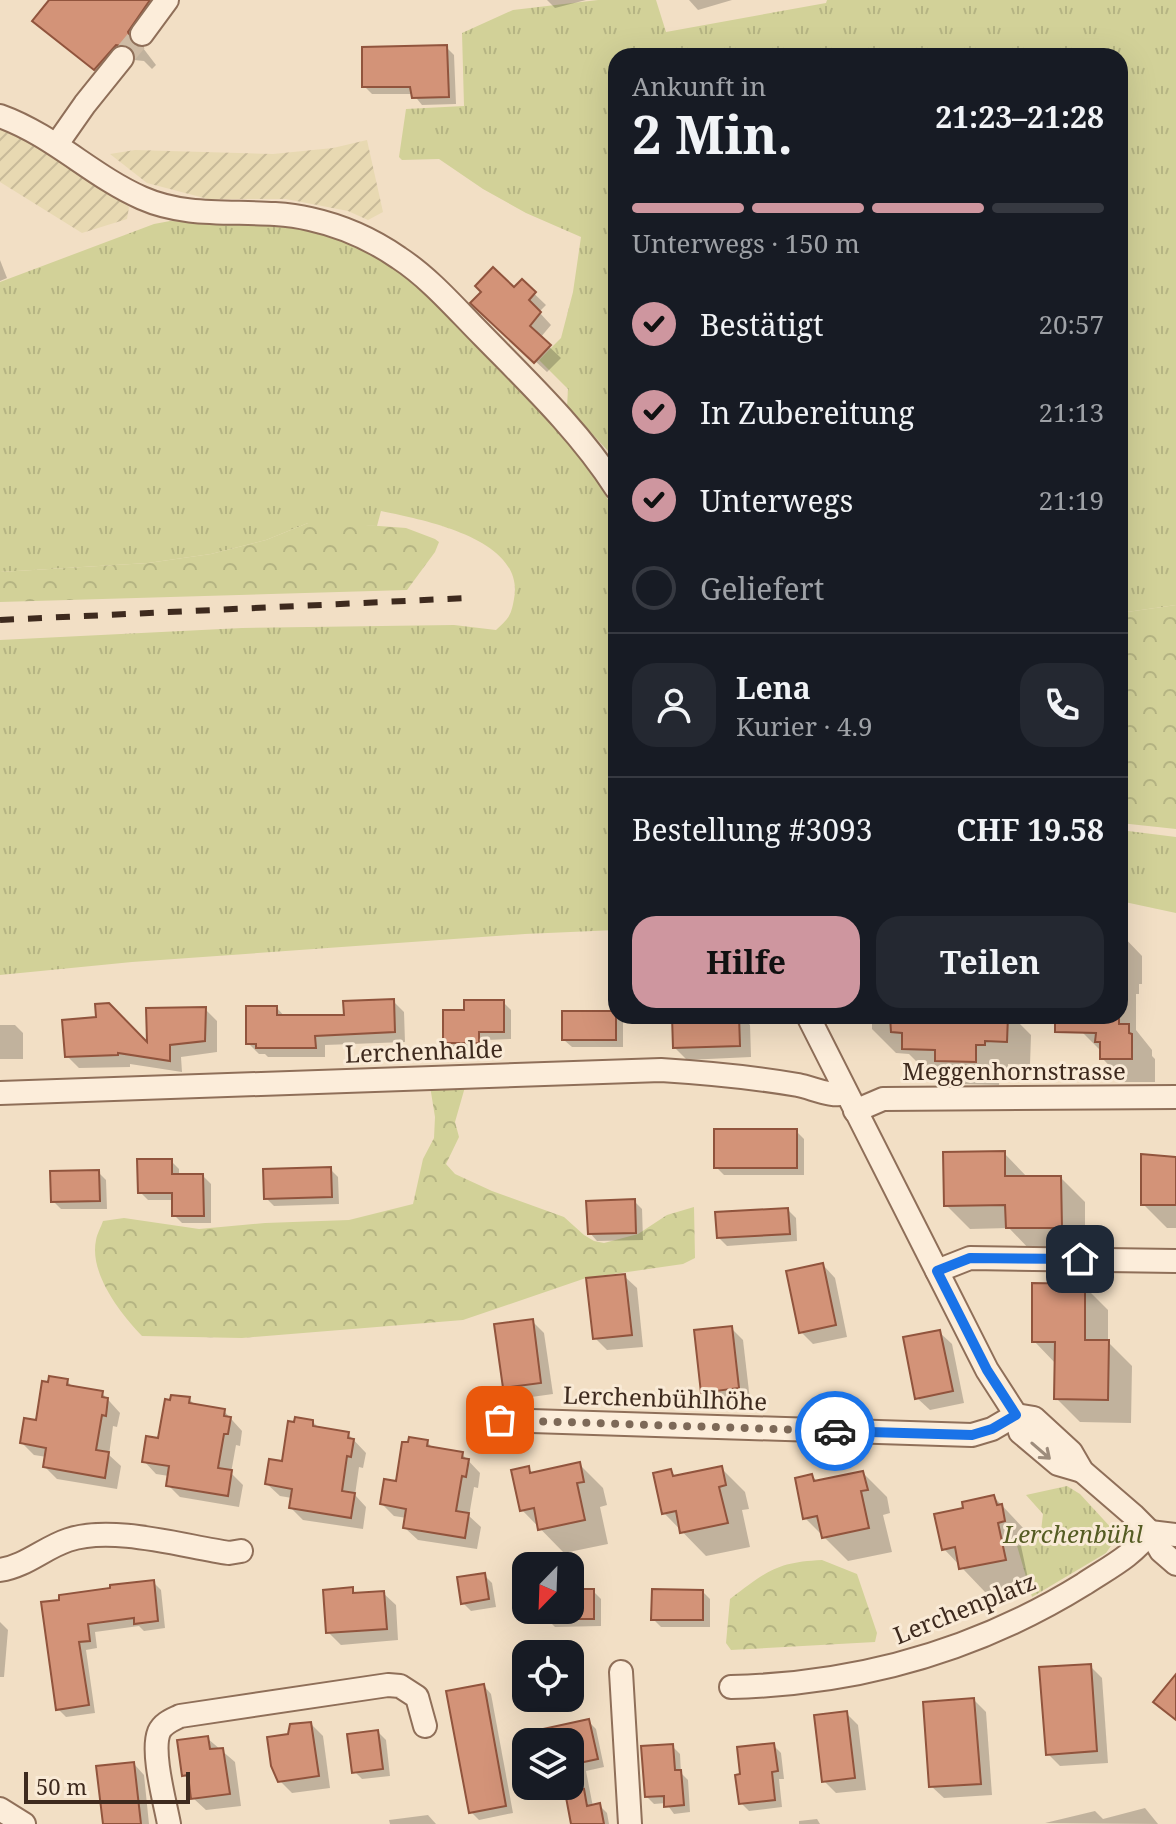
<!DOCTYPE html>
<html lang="de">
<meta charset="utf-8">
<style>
:root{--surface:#171b24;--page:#242831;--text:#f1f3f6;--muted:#9ea1a6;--line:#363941;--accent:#ce969f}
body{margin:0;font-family:"Noto Serif",serif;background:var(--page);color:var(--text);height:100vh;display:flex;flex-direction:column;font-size:30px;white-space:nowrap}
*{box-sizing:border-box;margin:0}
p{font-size:26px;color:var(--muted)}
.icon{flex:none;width:44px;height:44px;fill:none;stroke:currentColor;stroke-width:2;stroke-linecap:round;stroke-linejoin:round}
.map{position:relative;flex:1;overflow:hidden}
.details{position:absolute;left:608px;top:48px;width:520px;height:976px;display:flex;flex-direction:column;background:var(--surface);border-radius:24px;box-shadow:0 8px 32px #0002}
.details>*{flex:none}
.needle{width:52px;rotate:203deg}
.controls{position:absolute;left:512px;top:1552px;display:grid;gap:16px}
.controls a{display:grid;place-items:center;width:72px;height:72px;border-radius:16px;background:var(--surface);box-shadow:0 8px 32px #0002;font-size:40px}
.scale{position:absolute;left:24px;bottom:20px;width:166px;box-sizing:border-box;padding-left:8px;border:4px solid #3e2a1e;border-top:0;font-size:22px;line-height:28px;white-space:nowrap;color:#3e2a1e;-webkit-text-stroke:6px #f9ead6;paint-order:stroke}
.pin{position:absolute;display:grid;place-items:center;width:68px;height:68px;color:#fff;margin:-34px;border-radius:16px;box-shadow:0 4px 12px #0006}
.courier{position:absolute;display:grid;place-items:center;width:80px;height:80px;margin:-40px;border:6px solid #1a73e8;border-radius:50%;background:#fff;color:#222;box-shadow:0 2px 10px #0007}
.head em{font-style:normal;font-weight:700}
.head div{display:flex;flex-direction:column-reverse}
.head{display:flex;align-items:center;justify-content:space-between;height:136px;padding:0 24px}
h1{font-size:52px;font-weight:700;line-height:60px}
.bar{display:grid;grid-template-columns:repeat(4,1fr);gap:12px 8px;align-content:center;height:96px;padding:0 24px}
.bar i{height:10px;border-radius:6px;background:var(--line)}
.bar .selected{background:var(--accent)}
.bar p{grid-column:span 4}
.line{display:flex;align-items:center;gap:20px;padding:0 24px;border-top:2px solid var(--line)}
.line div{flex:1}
.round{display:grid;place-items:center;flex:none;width:84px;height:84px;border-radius:24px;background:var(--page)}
ol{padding:0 24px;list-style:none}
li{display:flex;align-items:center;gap:24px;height:88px}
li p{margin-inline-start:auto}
li .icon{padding:8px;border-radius:50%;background:var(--accent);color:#111;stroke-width:4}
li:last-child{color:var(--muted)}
li i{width:44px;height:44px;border:4px solid var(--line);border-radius:50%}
.button{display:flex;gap:16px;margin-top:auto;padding:16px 24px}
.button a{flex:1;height:92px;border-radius:24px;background:var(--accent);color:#111;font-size:32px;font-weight:700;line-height:92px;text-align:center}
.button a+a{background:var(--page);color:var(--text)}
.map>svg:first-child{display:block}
.farmland{fill:url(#farmland-furrows)}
.grass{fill:url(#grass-tufts)}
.forest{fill:url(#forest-crowns)}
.shadow{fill:#0003}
.building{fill:#d39378;stroke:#91543d;stroke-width:2}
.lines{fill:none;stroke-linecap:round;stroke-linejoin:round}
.minor-tunnel{stroke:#cebba4;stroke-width:22;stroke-dasharray:22 11;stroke-linecap:butt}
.minor-casing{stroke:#8f6f59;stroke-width:26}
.minor{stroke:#fcedda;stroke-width:22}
.rail{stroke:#3e2a1e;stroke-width:6;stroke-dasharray:14 14;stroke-linecap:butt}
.oneway{stroke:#9d8c7c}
.done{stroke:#7d6958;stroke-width:8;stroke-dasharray:0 14.4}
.route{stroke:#1a73e8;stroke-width:10}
.labels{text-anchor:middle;stroke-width:6;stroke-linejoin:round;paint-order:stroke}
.street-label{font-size:24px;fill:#3e2a1e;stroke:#f9ead6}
.park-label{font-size:24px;font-style:italic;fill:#555c23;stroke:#f9ead6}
</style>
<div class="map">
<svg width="1176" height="1824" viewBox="0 0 1176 1824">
<defs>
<pattern id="farmland-furrows" width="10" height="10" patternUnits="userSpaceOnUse" patternTransform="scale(2)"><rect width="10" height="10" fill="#e8d9b2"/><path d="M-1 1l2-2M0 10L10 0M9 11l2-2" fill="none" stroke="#c8ba99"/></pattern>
<pattern id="grass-tufts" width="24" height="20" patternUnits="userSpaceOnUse" patternTransform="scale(2)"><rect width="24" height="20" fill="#d2d198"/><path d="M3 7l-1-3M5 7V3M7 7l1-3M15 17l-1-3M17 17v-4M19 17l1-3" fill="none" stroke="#b5b483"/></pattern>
<pattern id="forest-crowns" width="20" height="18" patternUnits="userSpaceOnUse" patternTransform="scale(2)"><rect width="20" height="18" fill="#d2d198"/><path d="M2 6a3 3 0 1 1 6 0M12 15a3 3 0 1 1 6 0" fill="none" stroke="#b5b483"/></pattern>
</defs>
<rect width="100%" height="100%" fill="#f2dfc5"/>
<g class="farmland">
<path d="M0,128L43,146L104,187L129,207L127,219L82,233L0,182Z"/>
<path d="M367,140L383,212L368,220L348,211L286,199H208L147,183L110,154L135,150L273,154L333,148Z"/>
</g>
<g class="grass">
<path d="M598,0H656L666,32L826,3L827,0H1176V605L1120,613V56H616V463L610,453L567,407L568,389L539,360L561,338L573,292L581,237L526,213L483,189L439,159L402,160L399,157L406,109L464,106L462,33L513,10Z"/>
<path d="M170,221C184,221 198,224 212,224C256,225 298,223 339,238C405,261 451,320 498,369C543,415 588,456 616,515V930L525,934L132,962L0,975V640L242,628L454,625L496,630C509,618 511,616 514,599C526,539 424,520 381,511L377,526L308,523L266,540L211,554L148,563L0,572V282L154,224Z"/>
<path d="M1120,830L1176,837V913L1120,901Z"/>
<path d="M1067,1486L1080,1494L1114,1531L1113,1543L1106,1553L1032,1597L1017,1546L1028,1544L1026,1535L1041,1531L1043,1514L1026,1495Z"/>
</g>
<g class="forest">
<path d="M325,522L406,528L435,539L439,542L435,552L407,590L0,602V572L148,563L211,554L266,540L308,523Z"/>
<path d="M1176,605V829L1120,823V613Z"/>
<path d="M430,1086L465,1087L455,1122L459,1137L446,1164L455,1174L492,1191L564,1217L584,1235L594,1241L604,1243L638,1234L667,1215L694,1207L695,1258L683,1264L586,1278L463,1320L242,1338L142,1336C120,1313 89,1273 96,1240C97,1234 101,1227 103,1221L124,1218L199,1229L265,1223L349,1220L413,1204L423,1159L434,1138L435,1117Z"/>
<path d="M822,1560L857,1574L877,1633L875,1642L731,1650L726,1643L730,1599C766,1572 776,1562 822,1560Z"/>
</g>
<g class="shadow">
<path d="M51,0H138L161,21L143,48L156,65L152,69L144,61L134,60L111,85L35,21Z"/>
<path d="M547,0H586L555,8Z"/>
<path d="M689,0H732L698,10Z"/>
<path d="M446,47L454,55L456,104L422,105L413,94H372L364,86Z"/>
<path d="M0,260L7,278L0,281Z"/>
<path d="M522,282L546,305L539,312L551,325L540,338L561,358L547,372L484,314Z"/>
<path d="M1120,933L1142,956V984H1139V994H1136V1030L1152,1050V1056L1155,1059V1082H1125L1102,1058V1052L1081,1031V1016H1120Z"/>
<path d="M393,1001L404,1012L405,1042L325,1045V1057H268L265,1054H259L248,1043L277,1008L285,1017H346Z"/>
<path d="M503,1002L511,1010V1039L486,1040L487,1050H453L445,1042L467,1012Z"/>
<path d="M205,1009L217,1021V1052L181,1057L182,1072L130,1064V1067L79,1068L67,1056L149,1047Z"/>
<path d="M616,1014L623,1021V1047H572L564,1040Z"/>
<path d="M674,1016H741L750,1025L751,1057L687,1060L675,1048Z"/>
<path d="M872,1016H1012L1031,1035L1030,1065L1008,1064V1068H1000L999,1085L961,1084L950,1073H928L909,1054L896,1053L872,1029Z"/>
<path d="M0,1025H15L23,1033V1059H0Z"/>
<path d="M796,1131L804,1139V1175H724L716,1167Z"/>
<path d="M1004,1153L1028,1178H1061L1085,1202V1251H1031L1009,1228L970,1229L946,1205Z"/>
<path d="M1143,1156H1176V1228H1167L1143,1204Z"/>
<path d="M171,1161L179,1169V1176H203L211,1184V1223H182L174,1215V1200H148L140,1192Z"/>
<path d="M330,1169L338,1177L339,1204L274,1206L266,1198Z"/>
<path d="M98,1172L106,1180L107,1209H61L53,1201Z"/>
<path d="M634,1201L642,1209L643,1240L597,1241L590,1233Z"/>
<path d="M788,1210L796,1218L797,1241L727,1246L719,1238Z"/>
<path d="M823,1265L835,1278L847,1337L813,1344L801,1332Z"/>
<path d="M624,1276L637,1288L643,1347L607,1350L595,1338Z"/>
<path d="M1084,1286L1108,1310V1342L1132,1366L1131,1423L1080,1422L1056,1398L1057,1365L1034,1341Z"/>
<path d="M532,1321L544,1333L553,1394L517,1399L505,1387Z"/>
<path d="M731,1328L743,1340L750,1400L715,1404L703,1392Z"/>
<path d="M939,1332L952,1344L964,1403L930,1410L917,1398Z"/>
<path d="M67,1381L74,1388L102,1393L120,1413L117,1427L113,1426L109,1455L121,1466L117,1489L57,1479L45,1467L47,1457L34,1455L22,1443Z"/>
<path d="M189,1399L197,1407L224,1411L242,1431L240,1446L236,1445L231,1473L243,1485L239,1507L180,1497L168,1485L169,1476L156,1474L144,1461Z"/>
<path d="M313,1422L320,1429L348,1434L366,1453L363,1468L359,1467L355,1495L366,1507L363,1529L303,1520L291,1508L292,1498L280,1496L267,1484Z"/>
<path d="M427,1442L434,1449L462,1454L480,1473L478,1488L474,1487L469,1516L481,1527L477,1549L418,1540L405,1528L407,1518L394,1516L382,1504Z"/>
<path d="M579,1464L603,1488L607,1505L600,1507L608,1544L564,1553L522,1510L528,1469L534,1474Z"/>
<path d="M721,1468L745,1492L749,1509L742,1510L750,1547L706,1556L664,1513L671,1472L677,1478Z"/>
<path d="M863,1473L887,1497L890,1513L883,1515L892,1552L848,1561L805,1518L812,1476L818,1482Z"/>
<path d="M994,1497L1025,1530L1028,1545L1021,1546L1029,1583L985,1592L944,1549L965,1510Z"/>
<path d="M484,1575L492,1583L496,1607L471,1611L463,1603Z"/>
<path d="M153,1582L161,1590L165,1628L144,1631L139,1626L95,1632L97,1648L86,1650L95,1713L66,1717L58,1709L44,1604Z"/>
<path d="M352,1589L357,1595L383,1593L396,1605L398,1640L341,1645L328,1632Z"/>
<path d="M570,1591H593L601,1599V1626L555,1627L547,1619V1610H570Z"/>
<path d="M703,1592L710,1599V1627H661L653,1619Z"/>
<path d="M0,1622L8,1630L4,1677H0Z"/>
<path d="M1090,1666L1102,1678L1108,1763L1060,1766L1048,1754Z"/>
<path d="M484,1686L491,1694L513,1813L479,1820L471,1812Z"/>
<path d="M974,1700L986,1712L992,1795L944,1798L931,1786Z"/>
<path d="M846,1713L858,1725L866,1790L836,1793L824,1781Z"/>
<path d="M588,1721L596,1729L604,1767L586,1771L593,1807L599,1805L607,1813L609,1824H573L565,1786H570V1742H555Z"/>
<path d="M311,1724L323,1736L330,1788L292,1793L279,1780L289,1735Z"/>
<path d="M378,1732L386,1740L390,1776L362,1779L354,1771Z"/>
<path d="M207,1738L235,1762L241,1806L206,1810L193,1798L191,1782L184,1775Z"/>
<path d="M773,1745L781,1753L784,1779H779L782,1807L749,1811L741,1803Z"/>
<path d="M672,1746L680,1754L681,1773L688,1780L690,1812L674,1814L666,1803L654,1804L646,1796Z"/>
<path d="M134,1764L144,1775L149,1824H102H105Z"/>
<path d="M1145,1808L1158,1824L1045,1823L1095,1811L1103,1819Z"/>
<path d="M428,1815L436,1824H390L389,1820Z"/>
<path d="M817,1819L820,1824H799V1821Z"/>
</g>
<g class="building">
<path d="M49,0H150L128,32L133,45L142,48L135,56L130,47L116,45L94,70L32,21Z"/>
<path d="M447,45L449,97L412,98L410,87H362V47Z"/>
<path d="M493,267L514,287L522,279L536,292L529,300L541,312L530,326L551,345L534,363L470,303L481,292L475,286Z"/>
<path d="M394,999L395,1032L315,1036L316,1048H256V1044H246V1006H277V1015H344L343,1001Z"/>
<path d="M464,1000H504V1032H479V1043H443V1010H464Z"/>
<path d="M109,1003L147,1042L146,1008L206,1007L205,1041L170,1045V1061L118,1053V1055L65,1057L62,1020L96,1017L95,1004Z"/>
<rect x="562" y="1011" width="54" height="29"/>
<path d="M672,1016H739L740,1046L673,1048Z"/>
<path d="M890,1016H1008L1007,1042L985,1041V1045H976V1062L935,1061V1050L902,1049V1033L891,1032Z"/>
<path d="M1055,1016H1119V1024H1129V1033L1132,1034V1059H1100V1042H1095L1096,1033L1055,1032Z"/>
<rect x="714" y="1129" width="83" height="39"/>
<path d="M1005,1151V1176H1061L1062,1228H1006L1005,1205L944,1206L943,1152Z"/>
<path d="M1141,1154L1176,1157V1205H1141Z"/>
<path d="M137,1159H172V1174H203L204,1216H172V1193H138Z"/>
<path d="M331,1167L332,1197L264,1199L263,1169Z"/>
<path d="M99,1170L100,1201L51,1202L50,1171Z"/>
<path d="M635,1199L636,1233L588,1234L586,1201Z"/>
<path d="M788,1208L790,1234L717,1238L715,1212Z"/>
<path d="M823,1263L836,1325L799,1333L786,1271Z"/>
<path d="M625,1274L632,1335L593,1339L586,1278Z"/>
<path d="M1032,1283L1085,1284V1340H1109L1108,1400L1054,1399L1055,1342H1032Z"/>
<path d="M533,1319L541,1383L503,1388L494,1324Z"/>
<path d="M732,1326L739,1388L701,1393L694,1330Z"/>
<path d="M940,1330L953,1391L915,1399L903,1337Z"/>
<path d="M49,1376L68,1379L67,1385L103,1391L102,1397L108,1398L106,1416L102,1415L96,1450L109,1452L105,1478L43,1467L46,1448L20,1443L24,1418L36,1420L42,1381L48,1382Z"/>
<path d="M171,1395L190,1397L189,1403L225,1409L224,1416L231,1417L228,1434H224L218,1468L232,1470L228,1496L166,1486L169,1466L142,1462L146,1436L158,1438L165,1399L170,1400Z"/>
<path d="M295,1417L313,1420V1426L349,1432L348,1438L354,1439L351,1457L347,1456L342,1491L355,1493L351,1518L289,1508L292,1489L265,1484L269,1459L282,1461L288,1421L294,1422Z"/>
<path d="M409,1437L428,1440L427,1446L463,1452L462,1458L469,1459L466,1477L462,1476L456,1511L469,1513L465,1538L403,1528L406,1509L380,1504L384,1479L396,1481L402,1442H408Z"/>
<path d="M580,1462L584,1482L577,1483L585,1520L538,1530L534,1508L520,1511L511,1470L529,1466L530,1473Z"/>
<path d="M722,1466L726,1485L719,1487L728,1523L680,1533L676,1511L662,1514L653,1473L671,1469L673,1476Z"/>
<path d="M863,1471L868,1490L861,1491L869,1528L822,1538L817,1516L803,1519L795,1478L812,1474L814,1481Z"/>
<path d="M994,1495L997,1505L1002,1504L1005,1521L998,1523L1006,1560L959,1569L955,1547L942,1550L934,1514L963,1508L962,1502Z"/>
<path d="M485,1573L489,1599L461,1604L457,1577Z"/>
<path d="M154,1580L158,1621L134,1624V1618L88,1624L90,1641L79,1642L89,1705L56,1710L41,1602L59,1600V1595L110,1588V1585Z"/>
<path d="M353,1587V1593L384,1591L387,1629L326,1633L323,1590Z"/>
<rect x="570" y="1589" width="24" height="30"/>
<path d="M652,1589L703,1590V1620H651Z"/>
<path d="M1091,1664L1097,1751L1046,1755L1039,1667Z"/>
<path d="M1176,1674V1720L1153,1702Z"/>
<path d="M484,1684L506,1806L469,1813L446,1691Z"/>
<path d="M974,1698L981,1784L929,1787L923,1702Z"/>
<path d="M847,1711L855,1778L822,1782L814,1715Z"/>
<path d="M589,1719L598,1759L570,1765V1742H520V1734Z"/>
<path d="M311,1722L319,1776L278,1782L271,1766L267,1737L288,1734L290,1724Z"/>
<path d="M378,1730L383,1769L352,1773L347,1734Z"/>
<path d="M208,1736L210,1749L223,1748L230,1794L191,1799L188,1775L182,1776L177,1740Z"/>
<path d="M774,1743L778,1771L772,1772L775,1800L739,1804L735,1775L740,1774L737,1747Z"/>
<path d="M673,1744L675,1770H681L684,1805L664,1807V1796L645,1797L641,1746Z"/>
<path d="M134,1762L141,1824H103L96,1766Z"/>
<path d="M584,1789L587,1806L600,1803L604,1824H571L565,1792Z"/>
</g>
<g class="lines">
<path class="minor-tunnel" d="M122,58L142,34"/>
<g class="minor-casing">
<g id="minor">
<path d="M142,34L167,0"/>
<path d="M0,116C53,135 92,176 142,198C196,222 255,206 310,219C342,226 373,240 399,258C431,279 457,310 484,337C530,384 580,432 616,488"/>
<path d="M57,144L85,104L122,58"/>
<path d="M808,1016L987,1370L1016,1415L1020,1432L1058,1464L1082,1471"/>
<path d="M0,1093L661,1070C708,1073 752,1077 798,1085C813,1088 833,1098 846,1093"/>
<path d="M855,1111L883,1099L1176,1097"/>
<path d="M937,1271L970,1258L1176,1261"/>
<path d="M1016,1415L1034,1418L1071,1452L1082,1471L1133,1515L1150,1532L1161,1551L1176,1564"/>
<path d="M500,1420L972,1435L992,1429L1016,1415"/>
<path d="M1150,1532L1176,1535"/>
<path d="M0,1570C26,1566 44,1548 68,1540C112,1525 182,1546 229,1553L241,1551"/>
<path d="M621,1672L630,1824"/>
<path d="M731,1687C857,1684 976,1651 1084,1584C1108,1568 1133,1556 1150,1532"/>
<path d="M0,1809L24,1824"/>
<path d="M169,1824C165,1802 151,1752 159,1732C163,1723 172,1720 180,1716L388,1685L400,1686L417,1697L425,1726"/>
</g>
</g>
<use href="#minor" class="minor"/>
<path class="rail" d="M0,620L468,598"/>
</g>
<defs><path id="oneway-shaft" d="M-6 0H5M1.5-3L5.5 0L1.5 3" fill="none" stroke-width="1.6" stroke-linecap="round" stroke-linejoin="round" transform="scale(2)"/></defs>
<use class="oneway" href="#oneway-shaft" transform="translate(1041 1451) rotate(41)"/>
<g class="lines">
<path class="done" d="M500,1420L835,1431"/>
<path class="route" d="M835,1431L972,1435L992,1429L1016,1415L987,1370L937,1271L970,1258L1080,1259"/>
</g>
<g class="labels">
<g class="street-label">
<text transform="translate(424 1052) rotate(-2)" y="8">Lerchenhalde</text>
<text x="1014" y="1080">Meggenhornstrasse</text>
<text transform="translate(665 1399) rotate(2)" y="8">Lerchenbühlhöhe</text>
<text transform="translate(965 1609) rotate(-22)" y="8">Lerchenplatz</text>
</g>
<g class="park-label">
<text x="1073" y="1543">Lerchenbühl</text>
</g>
</g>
</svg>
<div class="controls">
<a><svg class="needle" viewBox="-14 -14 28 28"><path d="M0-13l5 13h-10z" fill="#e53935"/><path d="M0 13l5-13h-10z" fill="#9ea1a6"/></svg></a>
<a><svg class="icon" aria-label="locate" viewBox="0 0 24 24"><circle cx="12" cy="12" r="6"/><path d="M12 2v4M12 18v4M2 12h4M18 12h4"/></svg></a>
<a><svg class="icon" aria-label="layers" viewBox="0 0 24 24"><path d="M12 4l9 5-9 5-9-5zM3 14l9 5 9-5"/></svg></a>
</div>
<div class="scale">50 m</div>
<div class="pin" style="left:500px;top:1420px;background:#ea580c"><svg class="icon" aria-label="bag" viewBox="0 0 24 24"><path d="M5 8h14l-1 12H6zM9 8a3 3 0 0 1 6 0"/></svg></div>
<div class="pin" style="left:1080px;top:1259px;background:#1f2937"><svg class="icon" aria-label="home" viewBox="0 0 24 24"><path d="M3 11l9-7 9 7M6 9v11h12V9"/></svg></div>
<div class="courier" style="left:835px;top:1431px"><svg class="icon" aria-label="car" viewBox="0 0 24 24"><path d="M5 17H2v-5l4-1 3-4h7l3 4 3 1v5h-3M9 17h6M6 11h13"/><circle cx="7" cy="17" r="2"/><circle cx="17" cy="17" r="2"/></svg></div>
<section class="details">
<div class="head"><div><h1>2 Min.</h1><p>Ankunft in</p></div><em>21:23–21:28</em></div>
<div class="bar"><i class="selected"></i><i class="selected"></i><i class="selected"></i><i></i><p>Unterwegs · 150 m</p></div>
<ol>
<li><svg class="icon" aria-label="check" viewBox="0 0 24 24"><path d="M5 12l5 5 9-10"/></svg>Bestätigt<p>20:57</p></li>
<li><svg class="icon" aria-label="check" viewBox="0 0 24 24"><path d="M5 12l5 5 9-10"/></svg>In Zubereitung<p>21:13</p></li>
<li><svg class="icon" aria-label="check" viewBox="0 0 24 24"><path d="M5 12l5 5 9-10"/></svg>Unterwegs<p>21:19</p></li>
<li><i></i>Geliefert</li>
</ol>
<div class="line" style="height:144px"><a class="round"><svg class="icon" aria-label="person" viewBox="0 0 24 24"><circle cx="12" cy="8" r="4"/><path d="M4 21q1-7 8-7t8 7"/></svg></a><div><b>Lena</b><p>Kurier · 4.9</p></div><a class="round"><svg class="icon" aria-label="phone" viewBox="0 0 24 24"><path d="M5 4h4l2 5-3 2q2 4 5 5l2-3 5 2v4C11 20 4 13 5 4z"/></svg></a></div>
<div class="line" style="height:104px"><div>Bestellung #3093</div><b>CHF 19.58</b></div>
<div class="button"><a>Hilfe</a><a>Teilen</a></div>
</section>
</div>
